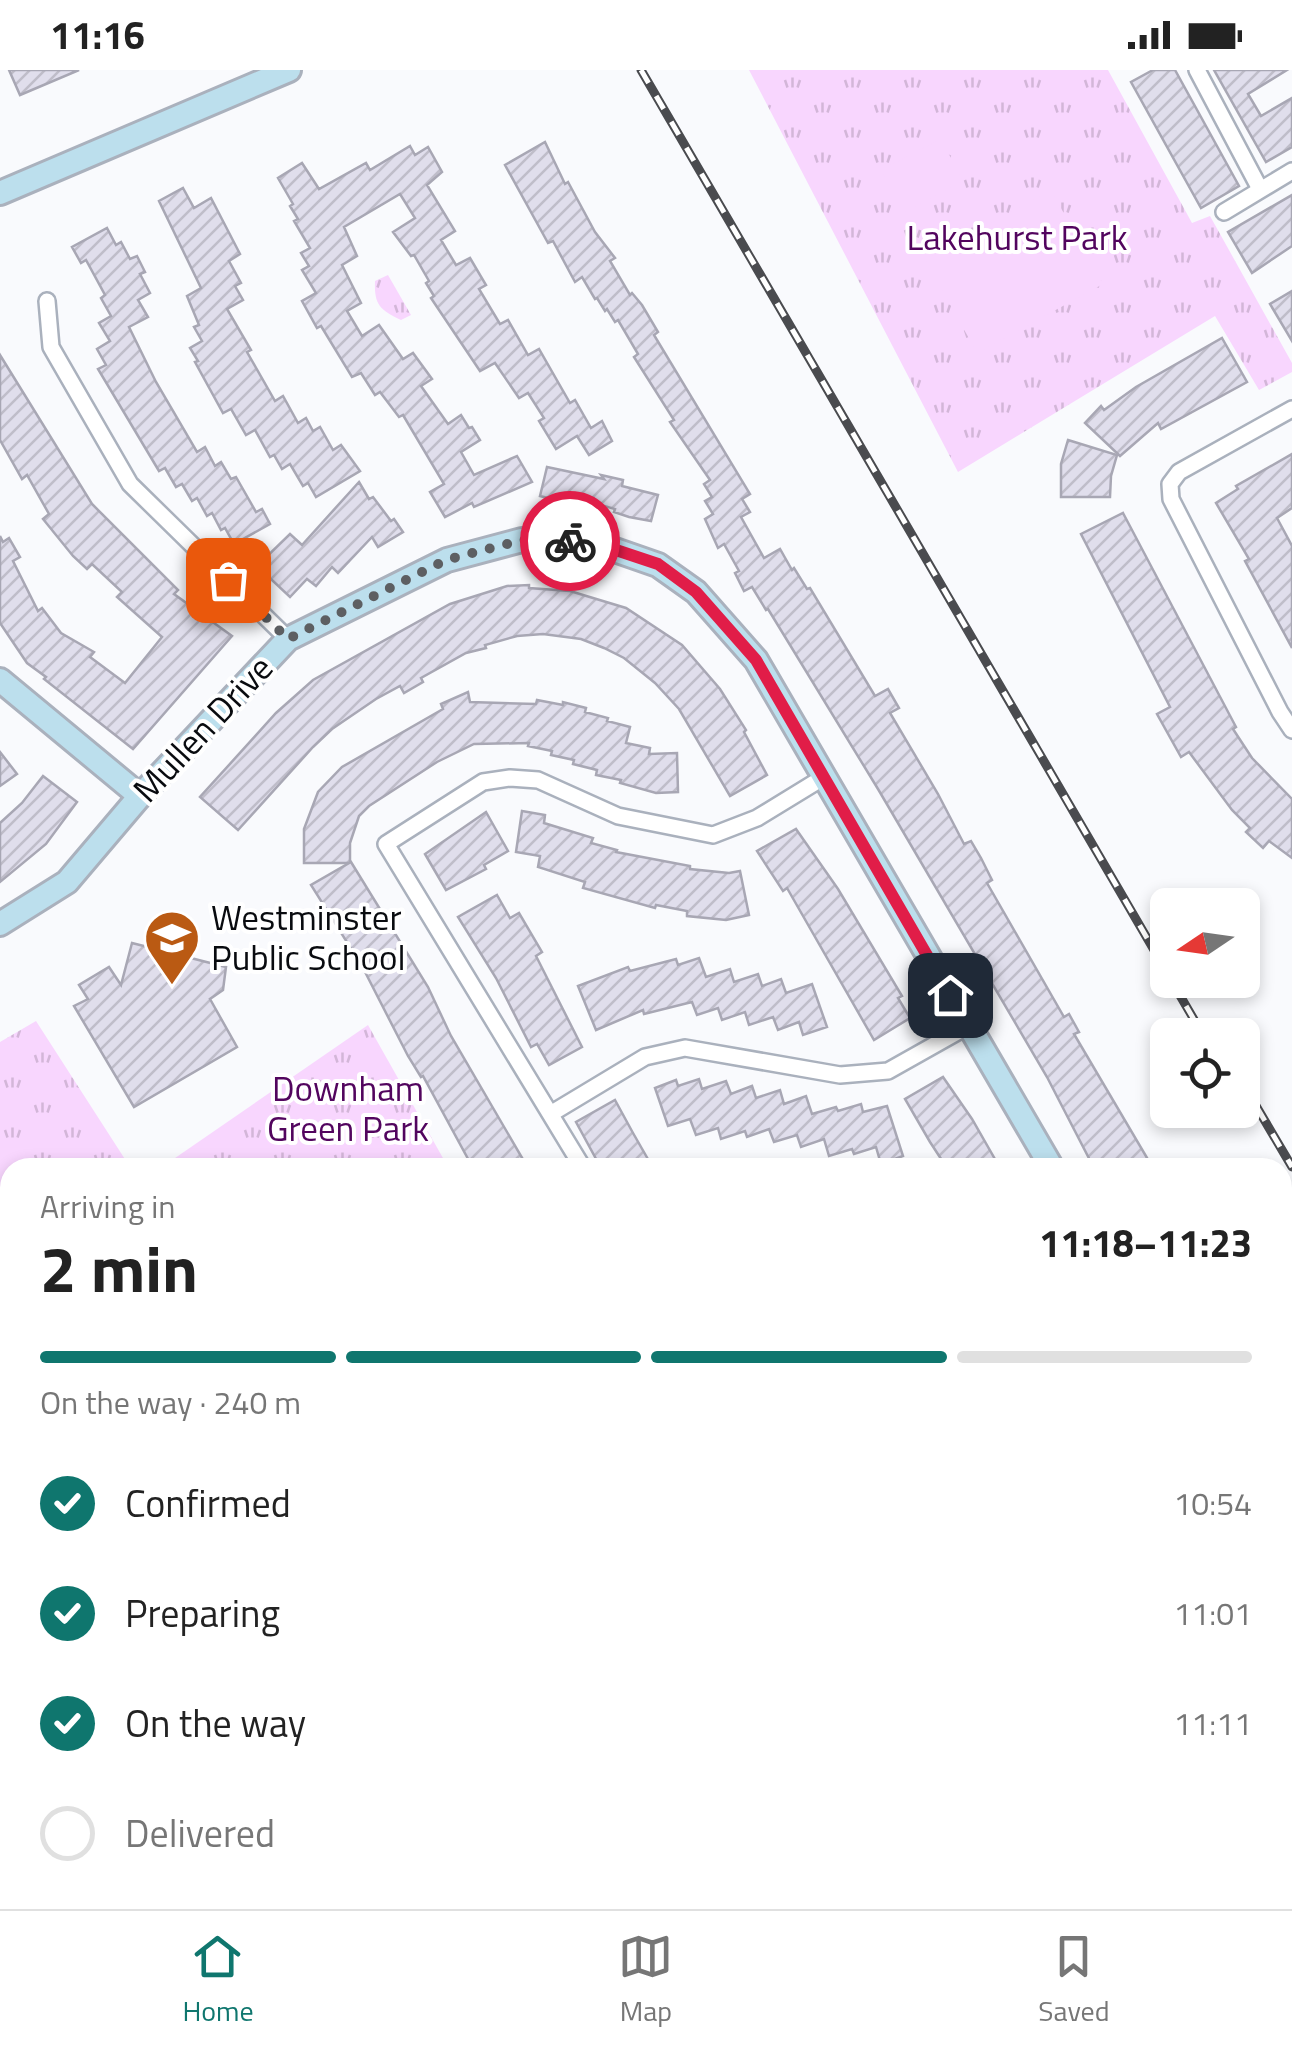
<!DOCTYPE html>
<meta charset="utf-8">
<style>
:root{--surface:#fff;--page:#f6f6f6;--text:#222;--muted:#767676;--line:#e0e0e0;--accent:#0f766e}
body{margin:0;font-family:"Titillium Web",sans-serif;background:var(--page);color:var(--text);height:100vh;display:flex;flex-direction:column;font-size:38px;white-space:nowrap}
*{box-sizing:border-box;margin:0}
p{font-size:32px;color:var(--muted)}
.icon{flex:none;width:55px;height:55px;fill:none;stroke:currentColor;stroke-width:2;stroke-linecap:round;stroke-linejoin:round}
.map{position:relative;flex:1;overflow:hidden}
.details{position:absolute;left:0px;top:1088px;width:1292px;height:752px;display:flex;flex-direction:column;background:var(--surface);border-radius:30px 30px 0 0;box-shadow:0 5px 15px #0003}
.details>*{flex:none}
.needle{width:65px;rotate:257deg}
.buttons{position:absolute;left:1150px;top:818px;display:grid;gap:20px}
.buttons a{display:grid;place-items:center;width:110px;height:110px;border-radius:15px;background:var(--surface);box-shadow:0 5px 15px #0003;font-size:50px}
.pin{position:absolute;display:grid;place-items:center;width:85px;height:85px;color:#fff;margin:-42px;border-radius:20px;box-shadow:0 5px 15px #0006}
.courier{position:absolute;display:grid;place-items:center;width:100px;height:100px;margin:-50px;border:8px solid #e11d48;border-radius:50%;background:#fff;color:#222;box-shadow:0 2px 12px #0007}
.head em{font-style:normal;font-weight:700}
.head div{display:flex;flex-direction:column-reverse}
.head{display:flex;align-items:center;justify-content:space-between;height:170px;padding:0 40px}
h1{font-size:65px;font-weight:700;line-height:75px}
.bar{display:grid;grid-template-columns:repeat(4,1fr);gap:15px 10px;align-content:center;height:120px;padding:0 40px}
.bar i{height:12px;border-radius:8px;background:var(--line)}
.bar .current{background:var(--accent)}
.bar p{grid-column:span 4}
ol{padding:0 40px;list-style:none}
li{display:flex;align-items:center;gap:30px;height:110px}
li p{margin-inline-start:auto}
li .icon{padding:10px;border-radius:50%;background:var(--accent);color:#fff;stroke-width:4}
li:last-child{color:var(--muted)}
li i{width:55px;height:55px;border:5px solid var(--line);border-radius:50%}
.status{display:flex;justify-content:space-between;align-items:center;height:70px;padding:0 50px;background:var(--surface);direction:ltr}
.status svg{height:28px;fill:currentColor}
.dock{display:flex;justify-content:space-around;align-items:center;height:140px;border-top:2px solid var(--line);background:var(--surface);font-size:28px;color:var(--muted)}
.dock a{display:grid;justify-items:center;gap:5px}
.dock .current{color:var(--accent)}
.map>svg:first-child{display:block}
.park{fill:url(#park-tufts)}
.pitch{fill:#f8d6fe}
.building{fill:url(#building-hatch);stroke:#a8a7b4;stroke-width:2.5}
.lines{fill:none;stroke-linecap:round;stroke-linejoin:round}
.street-casing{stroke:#aab1bd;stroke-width:20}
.secondary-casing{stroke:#aab1bd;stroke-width:28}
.street{stroke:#fff;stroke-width:15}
.secondary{stroke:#bcdfed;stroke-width:22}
.rail-casing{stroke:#4a4b4f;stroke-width:9}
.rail{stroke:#fff;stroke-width:5;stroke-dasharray:15;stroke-linecap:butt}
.done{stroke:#5d5f62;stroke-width:10;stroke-dasharray:0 18}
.route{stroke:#e11d48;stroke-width:12}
.labels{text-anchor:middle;stroke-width:8;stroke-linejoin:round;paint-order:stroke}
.park-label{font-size:35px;fill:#52055e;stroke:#fff}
.street-label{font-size:35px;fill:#090b0f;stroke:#fff}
.poi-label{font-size:35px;fill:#090b0f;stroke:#fff;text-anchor:start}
</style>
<div class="status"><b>11:16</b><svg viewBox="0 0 49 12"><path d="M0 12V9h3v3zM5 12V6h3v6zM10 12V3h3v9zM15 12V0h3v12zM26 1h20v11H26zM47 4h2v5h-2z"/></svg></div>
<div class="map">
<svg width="1292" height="1839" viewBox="0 0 1292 1839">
<defs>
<pattern id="park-tufts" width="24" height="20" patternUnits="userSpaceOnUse" patternTransform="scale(2.5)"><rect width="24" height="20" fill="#f8d6fe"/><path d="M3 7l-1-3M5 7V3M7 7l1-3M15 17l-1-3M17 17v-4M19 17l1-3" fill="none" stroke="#d3b6d8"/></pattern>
<pattern id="building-hatch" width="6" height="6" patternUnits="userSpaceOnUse" patternTransform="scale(2.5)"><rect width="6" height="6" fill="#e0deec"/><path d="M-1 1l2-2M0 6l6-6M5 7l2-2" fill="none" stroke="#bfbdc9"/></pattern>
</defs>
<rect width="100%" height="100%" fill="#f9fafd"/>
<g class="park">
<path d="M749,0H1108L1192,153L1210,146L1292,293V302L1259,320L1215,246L958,402Z"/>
<path d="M388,205L411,245L401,250C380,240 374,235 375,211Z"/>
<path d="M36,951L130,1097L10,1098V1503L0,1507V972Z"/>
<path d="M368,955L448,1097H162Z"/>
</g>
<g class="pitch">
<path d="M941,69L963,111L903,143L881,100Z"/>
<path d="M1051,120L1103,214L977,283L925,189Z"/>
<path d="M0,1103C14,1121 13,1139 0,1157Z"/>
<path d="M0,1254H10V1455L0,1443Z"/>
</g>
<g class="building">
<path d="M9,0H79L20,25Z"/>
<path d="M1153,0H1175L1239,116L1201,138L1131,12Z"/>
<path d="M1214,0H1287L1248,24L1261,46L1292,28V77L1266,92Z"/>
<path d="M545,72L565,114L568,112L595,162L615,188L610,191L630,225L632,223L642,235L658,262L654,265L750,424L742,429L750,442L741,447L764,488L780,479L792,500L794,498L807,519L810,518L875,626L888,619L899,638L890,643L938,724L964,774L971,771L981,788L992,810L987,813L1064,947L1069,944L1079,962L1074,964L1153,1098H1094L1047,1007L878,719L768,539L766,540L752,517L744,521L735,503L739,501L724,474L718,478L705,449L713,444L705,431L712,427L704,414L710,410L670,352L674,350L634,287L638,284L618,250L615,252L607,239L605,241L597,228L595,229L582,207L575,212L553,171L548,173L505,95Z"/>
<path d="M410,76L415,85L428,77L442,102L427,115L455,161L441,170L456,195L470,188L486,215L479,219L500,254L508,250L528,285L539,279L570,333L575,330L591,358L602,351L612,371L589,385L577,366L556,379L539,351L544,348L528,323L519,328L495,293L480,301L431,228L434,226L426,213L429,211L414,185L411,186L393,162L415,148L400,124L344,157L357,186L342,195L361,233L347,241L362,266L379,255L403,289L413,283L432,309L421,316L448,354L461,345L469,358L472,357L480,370L461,382L474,405L517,386L532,412L474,437L472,433L445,447L430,422L444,414L403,345L399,347L380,322L375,325L361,303L352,307L321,256L317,258L302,231L316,223L302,200L309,196L301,183L310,178L294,151L298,149L290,136L293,134L278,108L302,93L319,119L366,93L370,100Z"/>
<path d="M183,118L194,138L211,128L240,184L229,191L241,213L235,216L243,230L227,239L251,280L247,282L275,331L283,326L298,353L306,348L313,361L320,357L333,380L341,375L360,401L316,427L308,413L303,416L290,394L282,399L274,385L270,387L255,360L246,365L231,339L223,343L195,292L198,291L190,278L202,271L194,257L199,255L187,226L201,218L159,131Z"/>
<path d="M1292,125V176L1252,203L1228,162Z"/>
<path d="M107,158L116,175L121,172L130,189L137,186L145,202L140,204L150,223L138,230L148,247L129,257L156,312L197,382L205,377L215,396L221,392L231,409L236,407L256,442L262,439L270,454L234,474L225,458L221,460L212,443L207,446L197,428L192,431L182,414L176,417L165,398L159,401L98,299L106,295L97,279L110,271L99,253L111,246L101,228L105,225L86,190L81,193L72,177Z"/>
<path d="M1292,221V271L1270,234Z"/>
<path d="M1222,268L1247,312L1161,359L1158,353L1120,386L1085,353L1101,336L1104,340L1136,317Z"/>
<path d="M0,285L92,434L178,520L174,524L232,566L133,679L44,609L46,607L27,593L0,553V466L3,472L9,468L20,487L13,491L38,541L42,538L61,563L94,582L90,587L125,613L162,567L117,527L122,522L92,494L87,499L73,486L43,449L49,444L27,405L22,409L0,370Z"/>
<path d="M1068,370L1117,385L1111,406L1110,427H1061V394Z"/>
<path d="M1292,384V438L1277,448L1292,476V578L1245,491L1249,489L1216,433L1238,419L1236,416Z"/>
<path d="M547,397L604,409L601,405L623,410L622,416L658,425L651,451L629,447L614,442L615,439L587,431L586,435L571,431V434L540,426Z"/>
<path d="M359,412L369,429L373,427L391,451L394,449L403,462L378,477L372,467L338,503L332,497L316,516L307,509L290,527L257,496L290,464L302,475Z"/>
<path d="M1123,443L1236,657L1233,659L1252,688L1292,729V788L1269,771L1263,778L1246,762L1250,758L1232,740L1189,682L1181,687L1157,644L1170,637L1081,464Z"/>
<path d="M529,515V518L570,521L626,538L682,575L720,619L746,660L744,662L767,705L730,726L679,639L655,613L624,588L604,578L581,569L543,564L517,566L485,575L486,578L466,583L421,608L423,612L404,623L400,616L376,629L332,659L313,677L238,760L200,727L276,643L313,610L450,534L507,516Z"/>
<path d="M468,622L470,632L536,634L537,630L563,635V632L586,638L585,642L608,648L607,651L630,657L626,673L650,678L649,684L677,683L678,722L656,723L620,713L621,710L596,705L597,700L573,694L574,690L551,685L552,681L528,676L529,673L474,674L437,692L369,736L359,746L350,773V793H304V759L318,722L342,697L443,639L441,634Z"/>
<path d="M0,682L17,704L0,716Z"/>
<path d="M43,706L77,732L46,774L0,812V753L22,733Z"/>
<path d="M522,741L545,745L544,753L593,768L591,773L617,780L616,782L690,796V799L729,803L740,801L749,845L726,850L687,846V841L656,835L655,838L583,818L585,812L538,797L540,786L516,782Z"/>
<path d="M486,742L508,781L484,795L486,799L446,820L425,784Z"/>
<path d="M796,759L838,819L902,926L898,928L910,948L874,970L787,818L783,821L757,781Z"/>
<path d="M351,792L428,917L451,966L528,1098H473L423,1006L421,1007L408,986L362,896L311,815Z"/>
<path d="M497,825L510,848L519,843L542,882L536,886L582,977L549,995L537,974L531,977L496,908L458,847Z"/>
<path d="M132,873L226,897L223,920L210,929L237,977L134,1037L74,936L88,929L79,915L109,897L121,915Z"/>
<path d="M699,888L706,907L730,899L734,912L758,904L762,916L781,909L786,923L812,914L827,957L803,965L799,952L778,960L773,947L749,955L745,942L722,950L718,938L697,945L692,932L644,944L643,940L596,960L578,916L628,897L630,901L676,889L678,895Z"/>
<path d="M943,1007L972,1049L1000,1098H947L930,1072L905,1029Z"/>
<path d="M699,1009L702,1019L726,1011L731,1024L752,1016L756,1028L780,1020L784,1034L806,1026L812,1044L836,1037L838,1041L861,1034L863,1042L887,1036L903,1086L881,1094L876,1077L854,1084L852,1079L829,1086L824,1069L801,1077L797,1065L774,1072L769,1059L747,1067L745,1061L721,1069L718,1058L696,1065L690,1049L668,1056L655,1018L676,1010L678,1016Z"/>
<path d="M615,1030L633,1063L653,1098H601L576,1052Z"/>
</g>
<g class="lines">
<g class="street-casing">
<g id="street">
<path d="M1197,0L1260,119"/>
<path d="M1224,142L1292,101"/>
<path d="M47,231L51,277L130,414L288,569"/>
<path d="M1292,339L1179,402L1170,414L1171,429L1280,642L1292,660"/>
<path d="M552,1043L645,987L685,978L840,1005L888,1001L968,956"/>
<path d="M583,1098L386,774L483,712L510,708L538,710L618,746L713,765L757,748L824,707"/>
<path d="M1282,1494L1292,1511"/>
<path d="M0,1632L10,1628"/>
<path d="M1282,1725L1292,1719"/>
<path d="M0,1808L10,1826"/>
<path d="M243,1830L249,1839"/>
<path d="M423,1830L428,1839"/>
<path d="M672,1830L678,1839"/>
</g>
</g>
<g class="secondary-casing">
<g id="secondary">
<path d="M0,123L289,0"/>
<path d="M0,610L140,726"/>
<path d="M0,854L67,812L140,726L288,569L447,490L522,470L589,471L658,495L696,522L756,590L1052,1098"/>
<path d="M959,1830L964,1839"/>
</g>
</g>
<use href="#street" class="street"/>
<use href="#secondary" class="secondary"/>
<g class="rail-casing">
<g id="rail">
<path d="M641,0L1168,904"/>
<path d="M1171,910L1203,965"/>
<path d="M1242,1012L1292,1097"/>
</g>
</g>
<use href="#rail" class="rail"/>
</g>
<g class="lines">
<path class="done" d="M228,510L288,569L446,490L522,470L570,471"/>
<path class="route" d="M570,471H589L658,494L696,522L756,590L950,925"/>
</g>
<defs>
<g id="school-pin" transform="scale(2.875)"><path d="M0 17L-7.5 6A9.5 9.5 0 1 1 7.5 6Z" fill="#ba5a13" stroke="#fff"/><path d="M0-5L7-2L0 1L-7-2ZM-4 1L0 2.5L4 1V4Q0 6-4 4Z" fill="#fff"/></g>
</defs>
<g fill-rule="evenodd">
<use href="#school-pin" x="172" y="868"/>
</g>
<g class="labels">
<g class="park-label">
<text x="1017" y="180">Lakehurst Park</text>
<text x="348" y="1031">Downham<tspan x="348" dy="40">Green Park</tspan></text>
</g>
<g class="street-label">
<text transform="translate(203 659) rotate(-47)" y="12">Mullen Drive</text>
</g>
<g class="poi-label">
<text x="211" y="860">Westminster<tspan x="211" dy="40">Public School</tspan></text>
</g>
</g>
</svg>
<div class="buttons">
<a><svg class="needle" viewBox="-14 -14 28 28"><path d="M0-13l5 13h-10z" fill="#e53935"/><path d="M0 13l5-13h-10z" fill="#767676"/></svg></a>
<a><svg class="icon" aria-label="locate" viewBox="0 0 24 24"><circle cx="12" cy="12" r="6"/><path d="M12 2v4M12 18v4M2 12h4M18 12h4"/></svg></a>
</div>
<div class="pin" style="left:228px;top:510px;background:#ea580c"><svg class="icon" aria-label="bag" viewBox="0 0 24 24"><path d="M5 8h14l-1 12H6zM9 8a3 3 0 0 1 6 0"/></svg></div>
<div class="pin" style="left:950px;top:925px;background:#1f2937"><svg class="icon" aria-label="home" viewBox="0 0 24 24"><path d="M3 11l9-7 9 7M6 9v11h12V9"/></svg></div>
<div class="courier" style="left:570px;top:471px"><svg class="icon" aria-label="bike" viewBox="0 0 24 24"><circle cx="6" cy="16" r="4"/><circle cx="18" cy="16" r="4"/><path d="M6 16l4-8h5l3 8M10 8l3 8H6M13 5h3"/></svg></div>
<section class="details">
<div class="head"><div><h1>2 min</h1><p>Arriving in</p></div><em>11:18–11:23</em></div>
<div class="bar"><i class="current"></i><i class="current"></i><i class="current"></i><i></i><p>On the way · 240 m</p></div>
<ol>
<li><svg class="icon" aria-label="check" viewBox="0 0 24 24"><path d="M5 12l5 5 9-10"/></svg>Confirmed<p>10:54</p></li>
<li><svg class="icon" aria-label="check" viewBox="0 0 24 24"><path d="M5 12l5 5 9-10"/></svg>Preparing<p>11:01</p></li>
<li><svg class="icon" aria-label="check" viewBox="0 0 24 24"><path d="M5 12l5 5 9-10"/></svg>On the way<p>11:11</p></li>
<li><i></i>Delivered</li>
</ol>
</section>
</div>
<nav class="dock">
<a class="current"><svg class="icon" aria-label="home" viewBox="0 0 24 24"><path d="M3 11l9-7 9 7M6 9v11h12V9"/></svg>Home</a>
<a><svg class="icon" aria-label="map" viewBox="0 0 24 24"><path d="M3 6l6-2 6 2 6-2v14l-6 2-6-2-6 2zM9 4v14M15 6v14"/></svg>Map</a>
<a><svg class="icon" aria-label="saved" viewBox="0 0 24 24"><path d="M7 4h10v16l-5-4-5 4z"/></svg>Saved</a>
</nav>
